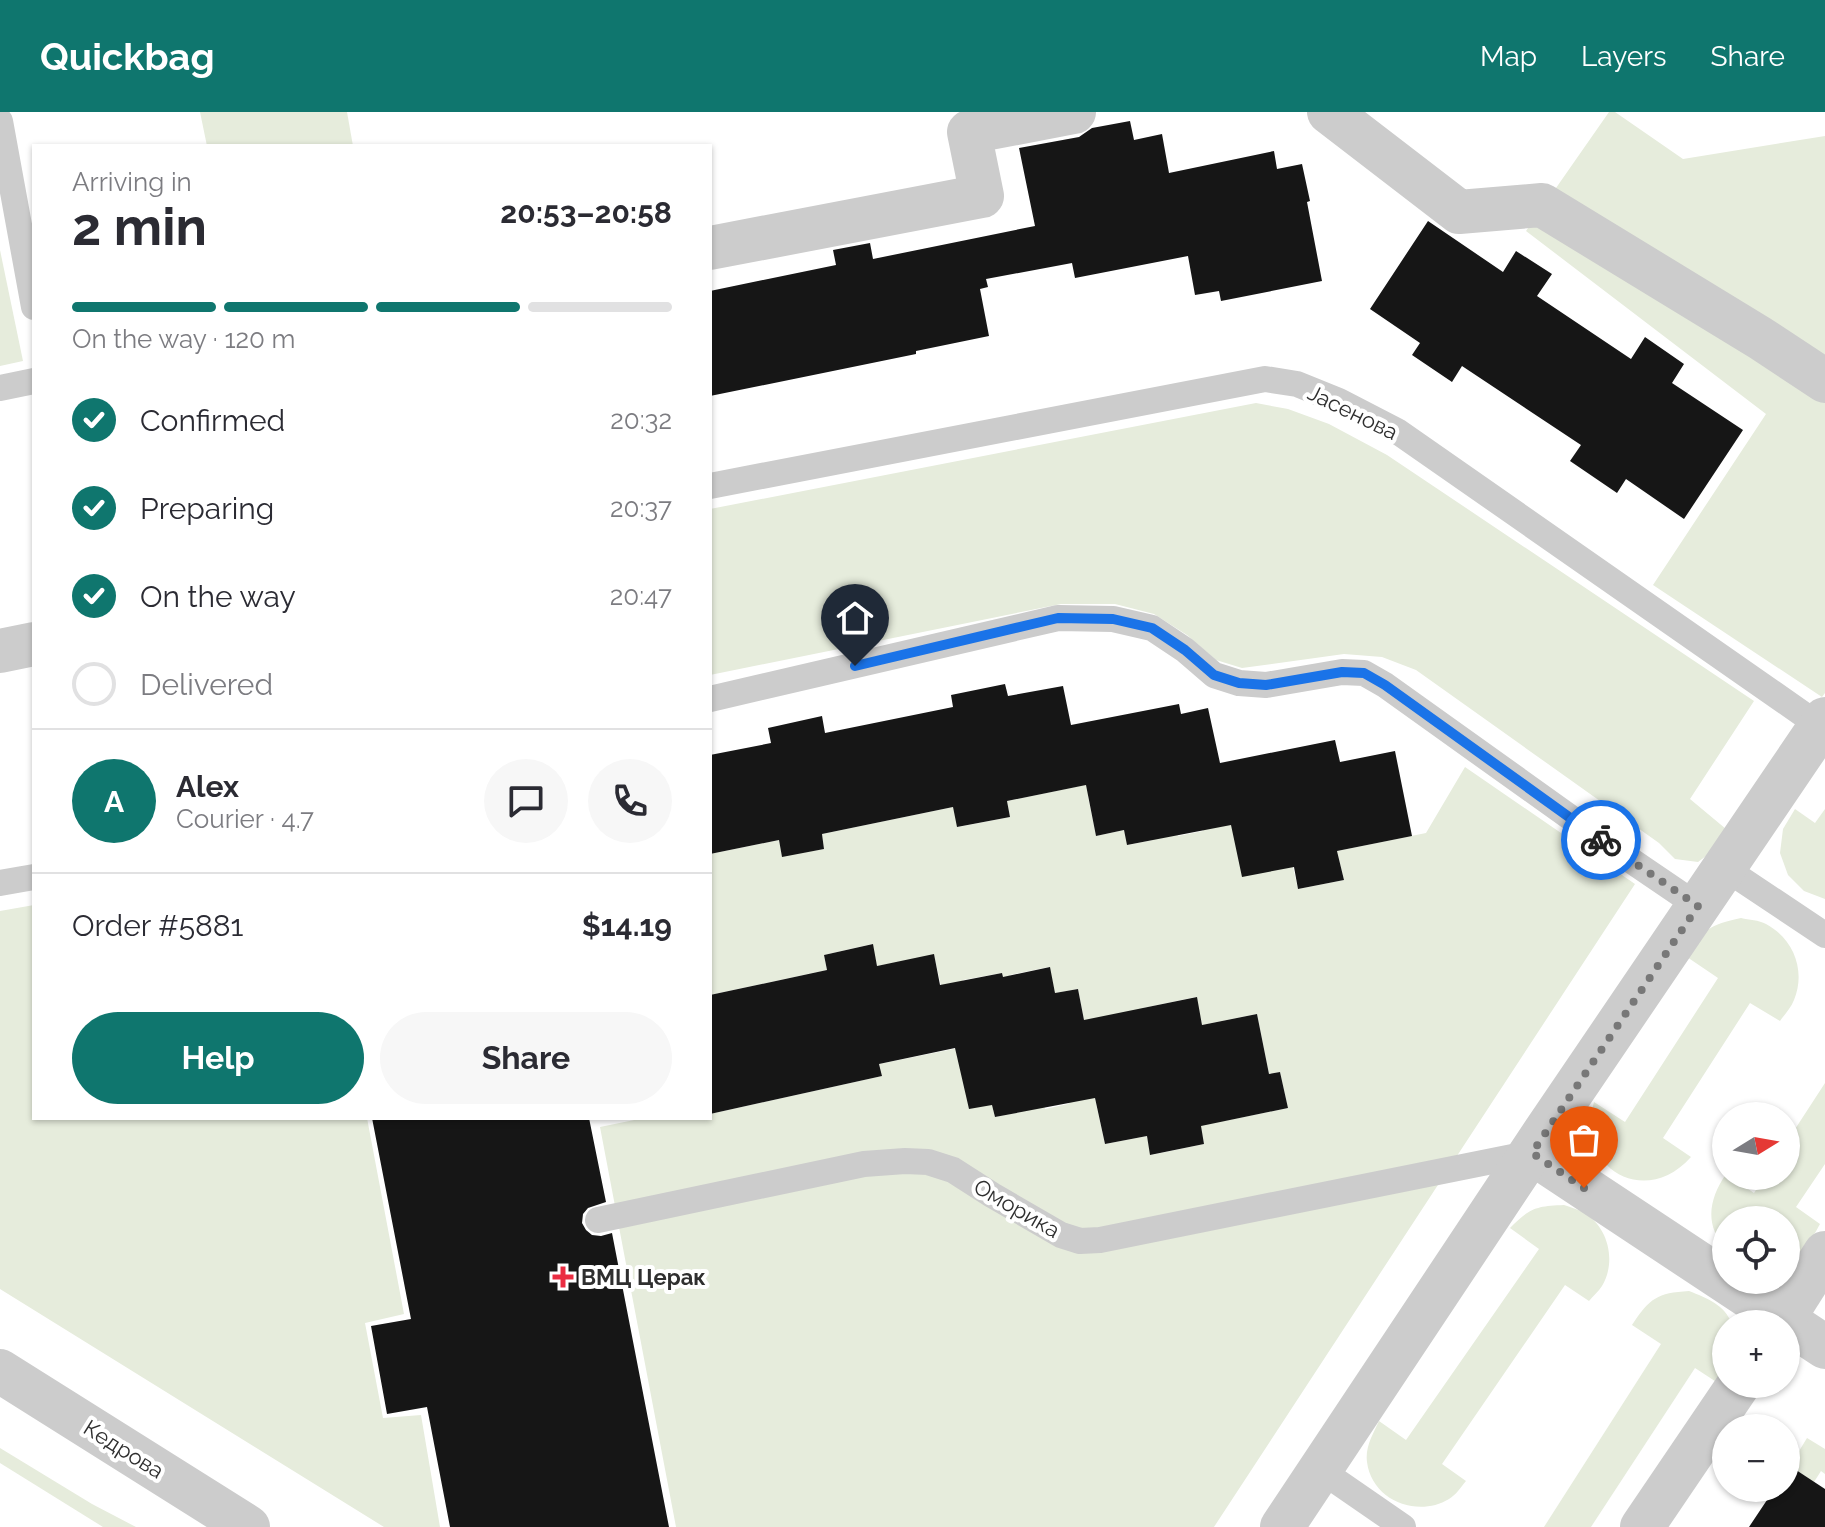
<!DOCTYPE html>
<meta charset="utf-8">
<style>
:root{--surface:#fff;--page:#f7f7f7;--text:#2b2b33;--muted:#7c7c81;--line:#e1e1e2;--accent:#0f766e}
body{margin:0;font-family:Raleway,sans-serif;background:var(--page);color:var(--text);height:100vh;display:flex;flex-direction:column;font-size:30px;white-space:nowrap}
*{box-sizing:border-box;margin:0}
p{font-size:26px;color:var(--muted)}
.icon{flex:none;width:44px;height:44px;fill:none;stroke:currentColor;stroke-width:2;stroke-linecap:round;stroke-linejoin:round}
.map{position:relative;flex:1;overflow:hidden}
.details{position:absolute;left:32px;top:32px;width:680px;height:976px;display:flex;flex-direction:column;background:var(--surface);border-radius:0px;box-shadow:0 2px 6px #0004}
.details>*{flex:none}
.needle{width:52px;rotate:79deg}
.tools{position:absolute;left:1712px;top:990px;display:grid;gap:16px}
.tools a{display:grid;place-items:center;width:88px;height:88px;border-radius:50%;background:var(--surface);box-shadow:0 2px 6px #0004;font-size:40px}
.pin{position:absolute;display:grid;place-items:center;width:68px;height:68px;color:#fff;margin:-82px -34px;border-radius:50% 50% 50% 0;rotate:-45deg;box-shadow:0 0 8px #0007}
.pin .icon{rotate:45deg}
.courier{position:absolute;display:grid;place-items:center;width:80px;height:80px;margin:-40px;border:6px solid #1a73e8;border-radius:50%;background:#fff;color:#222;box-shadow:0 2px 10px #0007}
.overview em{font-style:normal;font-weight:700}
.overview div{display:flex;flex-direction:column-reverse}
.overview{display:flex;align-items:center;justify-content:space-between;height:136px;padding:0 40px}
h1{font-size:52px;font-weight:700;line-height:60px}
.bar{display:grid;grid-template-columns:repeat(4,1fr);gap:12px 8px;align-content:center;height:96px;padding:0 40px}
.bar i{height:10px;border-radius:6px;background:var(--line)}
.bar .active{background:var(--accent)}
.bar p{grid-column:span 4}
.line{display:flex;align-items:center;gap:20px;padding:0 40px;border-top:2px solid var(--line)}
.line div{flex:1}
.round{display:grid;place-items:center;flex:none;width:84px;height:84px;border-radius:42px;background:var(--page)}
ol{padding:0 40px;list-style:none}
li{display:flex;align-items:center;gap:24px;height:88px}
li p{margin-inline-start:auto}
li .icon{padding:8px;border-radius:50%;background:var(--accent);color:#fff;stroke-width:4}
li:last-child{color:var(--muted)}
li i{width:44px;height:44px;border:4px solid var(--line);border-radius:50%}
.cta{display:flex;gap:16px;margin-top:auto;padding:16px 40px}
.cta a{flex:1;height:92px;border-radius:48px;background:var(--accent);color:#fff;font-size:32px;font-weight:700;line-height:92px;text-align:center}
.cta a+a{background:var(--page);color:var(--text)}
header{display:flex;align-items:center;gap:48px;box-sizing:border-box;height:112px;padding:0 40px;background:var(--accent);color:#fff}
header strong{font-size:38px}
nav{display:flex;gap:44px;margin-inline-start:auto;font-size:28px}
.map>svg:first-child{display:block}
.green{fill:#e6ecdc}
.building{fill:#161616}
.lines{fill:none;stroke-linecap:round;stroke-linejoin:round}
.lane{stroke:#ccc;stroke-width:26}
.street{stroke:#ccc;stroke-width:44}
.done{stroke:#787878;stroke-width:8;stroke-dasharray:0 14.4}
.route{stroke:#1a73e8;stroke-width:10}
.poi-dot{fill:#ea2d42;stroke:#fff;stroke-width:3}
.labels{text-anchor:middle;stroke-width:8;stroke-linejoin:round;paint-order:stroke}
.street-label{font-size:22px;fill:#2f2f2f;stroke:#fff}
.poi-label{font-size:22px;font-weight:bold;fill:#2f2f2f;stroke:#fff;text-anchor:start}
</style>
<header>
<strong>Quickbag</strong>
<nav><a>Map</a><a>Layers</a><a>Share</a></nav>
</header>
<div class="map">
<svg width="1825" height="1415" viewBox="0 0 1825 1415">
<rect width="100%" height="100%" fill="#fff"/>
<g class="green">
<path d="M200,0H347L353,34H207Z"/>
<path d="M1609,0H1615L1683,47L1825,24V581L1822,585L1653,473L1766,302L1526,119Z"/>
<path d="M0,138L23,249L0,254Z"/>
<path d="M1256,291L1288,297L1329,312L1387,343L1754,589L1690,687L1726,717L1710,741L1698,750L1675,747L1659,731L1416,558L1382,545L1344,542L1242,556L1216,548L1187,523L1154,502L1115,492H1061L710,563V397Z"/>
<path d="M1465,655L1635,772L1214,1415H676L600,1015L644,1006H678L679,1008L690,1006H710V1002L882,964L879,952L978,932L995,1005L1021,1000L1042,983L1045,997L1068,992L1090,964L1105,1032L1147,1024L1151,1043L1204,1032L1198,1002L1224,1009L1288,996L1280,960L1269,962L1257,902L1202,913L1196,885L1143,896L1148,924L1084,908L1078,877L1055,881L1049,855L1010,863L1015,884L1007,886L1002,861L963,868L947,900L934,843L877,854L872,832L824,843L827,858L710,883V742L779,728L782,744L824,737L822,722L953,695L958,715L1010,705L1007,689L1104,669L1107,680L1088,684L1096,724L1124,718L1128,733L1153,728L1174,711L1178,724L1203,719L1201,704L1228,698L1293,755L1298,777L1344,768L1337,739L1426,721Z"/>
<path d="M1795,697L1815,711L1825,697V787L1804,779L1788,763L1780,741L1783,717Z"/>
<path d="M34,793V1006H367L404,1202L365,1211L383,1306L421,1303L440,1415H384L0,1177V799Z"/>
<path d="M1741,806C1749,808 1759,808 1766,812C1794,827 1806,859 1794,888C1791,896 1784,903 1780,909L1750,891L1663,1026L1691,1045C1645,1097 1575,1056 1594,990L1625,1010L1718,866L1687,845C1702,817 1710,813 1741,806Z"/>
<path d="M1825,971V1052L1796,1095L1820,1112C1810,1130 1805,1140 1786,1151V1108H1726V1137C1704,1113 1709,1087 1726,1062L1754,1081L1765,1064H1786V1031Z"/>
<path d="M1564,1093C1570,1095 1577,1097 1583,1100C1608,1114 1617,1149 1602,1174C1599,1179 1593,1184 1589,1189L1565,1173L1442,1352L1466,1369C1461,1375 1456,1383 1449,1387C1418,1406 1372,1389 1367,1350C1365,1335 1373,1322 1379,1309L1406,1328L1539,1137L1510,1116C1530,1096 1536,1094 1564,1093Z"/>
<path d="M1689,1179C1707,1186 1725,1193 1732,1212H1726V1265L1721,1273L1695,1256L1591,1415H1544L1661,1232L1632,1213C1650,1186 1657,1181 1689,1179Z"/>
<path d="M1807,1326L1825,1337V1362L1821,1359L1814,1370L1790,1354Z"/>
<path d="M0,1336L92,1392L136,1415H103L0,1351Z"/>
</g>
<g class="building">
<path d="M1130,9L1134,28L1162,22L1169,61L1274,39L1277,57L1302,52L1310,89L1307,90L1322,169L1221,189L1219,179L1195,183L1188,144L1075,166L1072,151L986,167L988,175L980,177L989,224L916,239V242L710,284V179L836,153L833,138L870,131L873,147L1035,114L1019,36L1079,25L1092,16Z"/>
<path d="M1428,109L1503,160L1516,139L1552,162L1537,184L1631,247L1645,225L1684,252L1672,271L1743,318L1684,407L1626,367L1617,381L1570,349L1581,333L1462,254L1452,270L1412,243L1420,231L1370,197Z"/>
<path d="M1005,572L1008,584L1063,574L1071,613L1179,592L1181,602L1208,596L1220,651L1335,628L1340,650L1395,639L1412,724L1337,739L1344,768L1298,777L1294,755L1242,765L1231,713L1127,733L1124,718L1096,724L1086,673L1007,689L1010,705L957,715L953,695L822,722L824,737L782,745L779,728L710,742V643L771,631L768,616L822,604L825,621L953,595L951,583Z"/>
<path d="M873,832L877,854L934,842L940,873L1002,861L1003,865L1050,855L1055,881L1078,877L1084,908L1197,885L1202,913L1257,902L1269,962L1280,960L1288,996L1201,1014L1204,1032L1150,1043L1147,1024L1105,1032L1095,986L995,1005L992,993L969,997L955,936L879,952L882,964L710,1002V883L827,858L824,843Z"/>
<path d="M372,1006H589L606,1090L588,1096L583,1102L582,1111L586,1118L592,1123L601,1124L612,1121L669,1415H450L427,1295L387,1302L371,1214L411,1207Z"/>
<path d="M1790,1354L1825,1377V1415H1749L1775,1376H1786V1359Z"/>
</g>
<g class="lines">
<g class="lane">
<path d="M0,9L34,195"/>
<path d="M0,276L34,269"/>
<path d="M710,374L1265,267L1297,272L1339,289L1397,319L1820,614"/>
<path d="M710,587L1058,506L1113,507L1152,516L1185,538L1214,563L1239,571L1266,573L1342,560L1364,561L1385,573L1620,741L1698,794"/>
<path d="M1723,755L1825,823"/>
<path d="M0,771L34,765"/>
<path d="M598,1108L864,1052L905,1049L928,1050L953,1058L992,1083L1061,1123L1080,1129L1100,1128L1532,1041"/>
<path d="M1319,1357L1403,1415"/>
</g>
<g class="street">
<path d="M1329,0L1459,100L1542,93L1760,226L1825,269"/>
<path d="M710,136L982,84L969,20L1074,0"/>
<path d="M0,539L34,532"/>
<path d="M1532,1041L1825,1235"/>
<path d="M1780,1212L1825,1141"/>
<path d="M0,1259L248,1415"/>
<path d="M1282,1415L1544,1021L1825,607"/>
<path d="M1642,1415L1739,1272"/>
</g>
</g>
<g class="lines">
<path class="done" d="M1584,1076L1532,1041L1698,794L1601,728"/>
<path class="route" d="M855,554L1058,506L1113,507L1152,516L1185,538L1214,563L1239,571L1266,573L1342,560L1364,561L1385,573L1601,728"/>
</g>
<path class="poi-dot" d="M559 1153h8v8h8v8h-8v8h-8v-8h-8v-8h8z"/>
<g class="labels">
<g class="street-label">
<text transform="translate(1353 300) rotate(26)" y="8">Јасенова</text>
<text transform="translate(1017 1096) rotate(30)" y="8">Оморика</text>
<text transform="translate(124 1337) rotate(32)" y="8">Кедрова</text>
</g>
<g class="poi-label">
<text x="581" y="1173">ВМЦ Церак</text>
</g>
</g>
</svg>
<div class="tools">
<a><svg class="needle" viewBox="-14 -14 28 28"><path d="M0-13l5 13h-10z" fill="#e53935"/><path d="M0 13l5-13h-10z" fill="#7c7c81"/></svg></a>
<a><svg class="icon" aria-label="locate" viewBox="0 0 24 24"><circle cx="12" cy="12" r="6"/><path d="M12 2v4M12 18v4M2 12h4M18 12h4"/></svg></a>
<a>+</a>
<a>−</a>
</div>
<div class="pin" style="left:1584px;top:1076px;background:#ea580c"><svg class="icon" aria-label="bag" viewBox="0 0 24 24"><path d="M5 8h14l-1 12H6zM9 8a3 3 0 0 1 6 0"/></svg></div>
<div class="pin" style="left:855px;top:554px;background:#1f2937"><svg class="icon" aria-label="home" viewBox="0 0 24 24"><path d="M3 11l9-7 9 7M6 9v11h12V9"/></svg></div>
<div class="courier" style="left:1601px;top:728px"><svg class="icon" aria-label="bike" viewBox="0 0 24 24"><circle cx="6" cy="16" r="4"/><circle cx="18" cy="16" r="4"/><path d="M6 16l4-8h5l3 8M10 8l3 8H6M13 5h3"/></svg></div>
<section class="details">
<div class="overview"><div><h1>2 min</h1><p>Arriving in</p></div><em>20:53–20:58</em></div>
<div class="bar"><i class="active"></i><i class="active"></i><i class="active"></i><i></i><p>On the way · 120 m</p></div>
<ol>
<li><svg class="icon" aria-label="check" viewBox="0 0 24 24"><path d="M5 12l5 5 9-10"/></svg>Confirmed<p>20:32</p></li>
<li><svg class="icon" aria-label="check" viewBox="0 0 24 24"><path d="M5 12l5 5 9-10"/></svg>Preparing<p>20:37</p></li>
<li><svg class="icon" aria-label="check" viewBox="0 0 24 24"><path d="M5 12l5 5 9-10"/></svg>On the way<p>20:47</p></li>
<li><i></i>Delivered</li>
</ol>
<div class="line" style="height:144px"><b class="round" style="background:var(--accent);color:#fff">A</b><div><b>Alex</b><p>Courier · 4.7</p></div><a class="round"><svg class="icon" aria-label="chat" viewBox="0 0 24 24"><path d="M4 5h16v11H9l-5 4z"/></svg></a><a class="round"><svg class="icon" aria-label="phone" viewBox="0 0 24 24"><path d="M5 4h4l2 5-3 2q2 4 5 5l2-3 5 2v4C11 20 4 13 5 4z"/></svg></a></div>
<div class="line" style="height:104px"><div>Order #5881</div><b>$14.19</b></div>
<div class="cta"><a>Help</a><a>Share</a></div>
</section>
</div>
